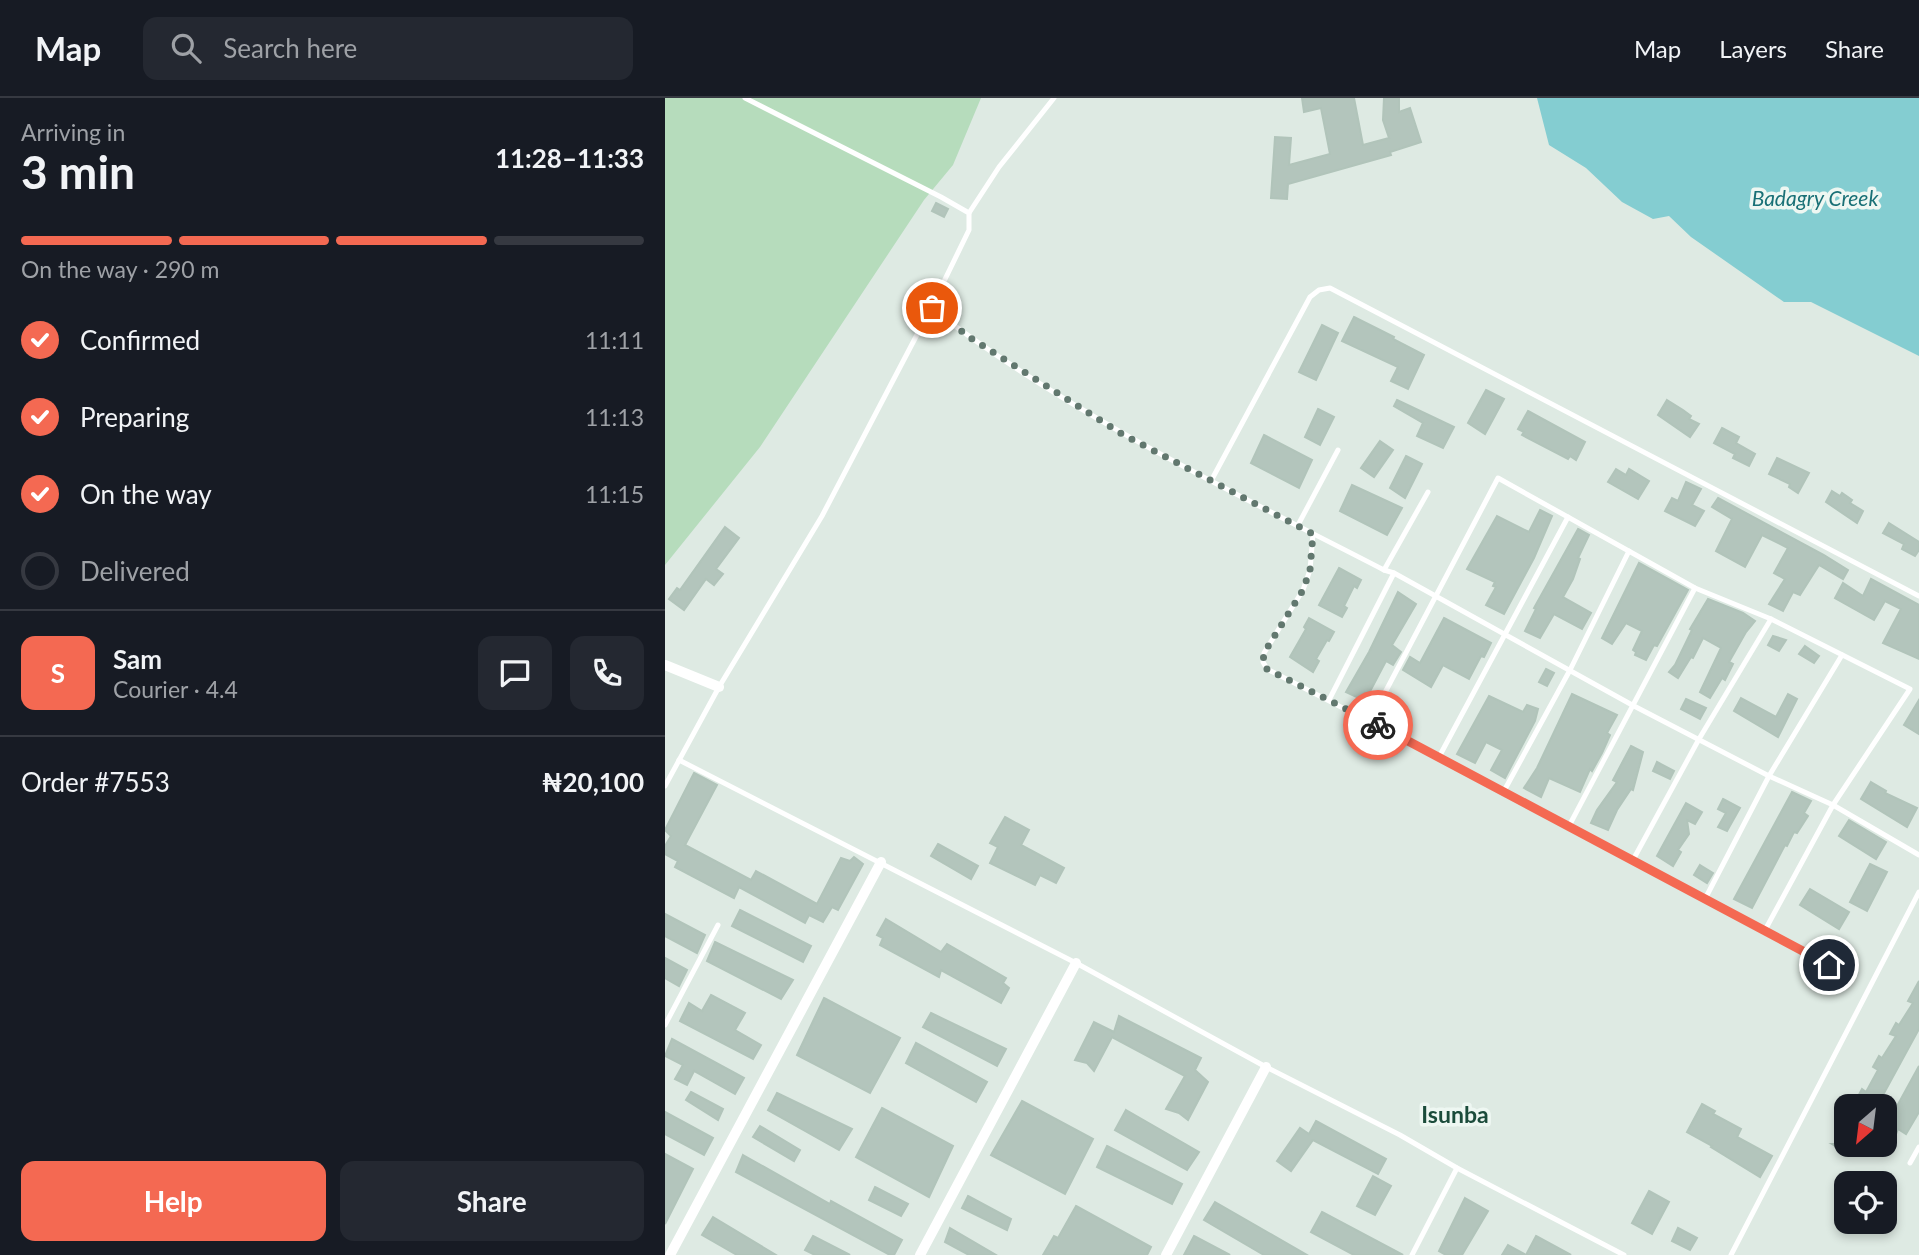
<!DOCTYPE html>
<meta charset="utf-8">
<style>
:root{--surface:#171b24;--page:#242831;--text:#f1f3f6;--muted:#9ea1a6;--line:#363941;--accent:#f46952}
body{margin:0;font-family:Lato,sans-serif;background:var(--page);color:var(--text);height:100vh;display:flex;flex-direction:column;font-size:26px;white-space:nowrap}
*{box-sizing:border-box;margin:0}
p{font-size:23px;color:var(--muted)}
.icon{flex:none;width:38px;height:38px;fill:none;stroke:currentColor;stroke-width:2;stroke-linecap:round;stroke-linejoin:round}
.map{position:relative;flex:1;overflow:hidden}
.sheet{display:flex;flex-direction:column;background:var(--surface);width:665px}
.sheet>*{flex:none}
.needle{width:46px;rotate:208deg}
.fabs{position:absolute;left:1169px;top:996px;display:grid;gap:14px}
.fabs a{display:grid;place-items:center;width:63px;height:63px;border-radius:14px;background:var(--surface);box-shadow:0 4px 10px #0003;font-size:35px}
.pin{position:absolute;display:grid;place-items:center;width:60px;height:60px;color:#fff;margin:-30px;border:4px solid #fff;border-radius:50%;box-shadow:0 2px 7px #0007}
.courier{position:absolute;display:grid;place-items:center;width:70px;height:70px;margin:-35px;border:5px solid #f46952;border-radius:50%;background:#fff;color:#222;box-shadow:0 2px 9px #0007}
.overview em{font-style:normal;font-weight:700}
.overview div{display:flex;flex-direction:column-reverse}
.overview{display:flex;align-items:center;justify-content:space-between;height:119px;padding:0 21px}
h1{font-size:46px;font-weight:700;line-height:52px}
.bar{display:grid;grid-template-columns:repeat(4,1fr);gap:10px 7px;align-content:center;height:84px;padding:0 21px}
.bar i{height:9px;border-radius:5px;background:var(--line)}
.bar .current{background:var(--accent)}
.bar p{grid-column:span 4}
.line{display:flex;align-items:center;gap:18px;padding:0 21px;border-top:2px solid var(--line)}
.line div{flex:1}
.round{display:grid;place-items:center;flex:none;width:74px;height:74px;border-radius:14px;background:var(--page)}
ol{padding:0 21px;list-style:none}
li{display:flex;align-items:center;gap:21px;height:77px}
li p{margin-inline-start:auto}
li .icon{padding:7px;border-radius:50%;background:var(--accent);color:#fff;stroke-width:4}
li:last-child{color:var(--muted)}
li i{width:38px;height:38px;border:4px solid var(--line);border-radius:50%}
.button{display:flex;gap:14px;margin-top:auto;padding:14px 21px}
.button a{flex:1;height:80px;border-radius:14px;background:var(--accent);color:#fff;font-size:28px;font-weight:700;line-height:80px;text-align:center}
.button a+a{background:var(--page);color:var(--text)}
header{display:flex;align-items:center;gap:42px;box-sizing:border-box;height:98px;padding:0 35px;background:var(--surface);border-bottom:2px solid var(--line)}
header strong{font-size:33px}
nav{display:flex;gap:38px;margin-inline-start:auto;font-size:24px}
.search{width:490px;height:63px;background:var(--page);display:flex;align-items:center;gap:18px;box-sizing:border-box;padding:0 24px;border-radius:14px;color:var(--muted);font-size:26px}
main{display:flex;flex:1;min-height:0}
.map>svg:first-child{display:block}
.green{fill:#b6dcbc}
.water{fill:#84cdd1}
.building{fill:#b3c5bc;stroke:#b1c4ba;stroke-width:2}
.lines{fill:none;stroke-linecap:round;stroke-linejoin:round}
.service{stroke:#fff;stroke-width:5}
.minor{stroke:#fff;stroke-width:10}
.done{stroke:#62786f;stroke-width:7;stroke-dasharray:0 12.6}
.route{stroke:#f46952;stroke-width:9}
.labels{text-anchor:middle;stroke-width:7;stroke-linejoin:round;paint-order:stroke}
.water-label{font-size:21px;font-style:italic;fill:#197076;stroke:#eef7f2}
.quarter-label{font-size:23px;font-weight:bold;fill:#1b4c3b;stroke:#eef7f2}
</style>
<header>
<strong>Map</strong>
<div class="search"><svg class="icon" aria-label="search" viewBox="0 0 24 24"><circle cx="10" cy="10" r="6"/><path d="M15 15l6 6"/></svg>Search here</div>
<nav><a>Map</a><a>Layers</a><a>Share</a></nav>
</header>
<main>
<section class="sheet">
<div class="overview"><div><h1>3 min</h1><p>Arriving in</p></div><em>11:28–11:33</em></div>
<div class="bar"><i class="current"></i><i class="current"></i><i class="current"></i><i></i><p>On the way · 290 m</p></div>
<ol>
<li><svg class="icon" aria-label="check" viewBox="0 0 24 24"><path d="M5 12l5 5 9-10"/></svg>Confirmed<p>11:11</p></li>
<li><svg class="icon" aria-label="check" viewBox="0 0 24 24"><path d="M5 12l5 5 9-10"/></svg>Preparing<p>11:13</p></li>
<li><svg class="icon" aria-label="check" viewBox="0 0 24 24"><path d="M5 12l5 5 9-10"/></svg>On the way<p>11:15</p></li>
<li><i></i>Delivered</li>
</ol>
<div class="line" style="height:126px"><b class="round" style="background:var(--accent);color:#fff">S</b><div><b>Sam</b><p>Courier · 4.4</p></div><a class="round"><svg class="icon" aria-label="chat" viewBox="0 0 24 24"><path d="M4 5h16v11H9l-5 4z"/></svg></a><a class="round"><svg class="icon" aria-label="phone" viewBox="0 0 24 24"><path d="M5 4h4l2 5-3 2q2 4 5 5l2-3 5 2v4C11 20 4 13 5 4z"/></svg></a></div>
<div class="line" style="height:91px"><div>Order #7553</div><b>₦20,100</b></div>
<div class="button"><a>Help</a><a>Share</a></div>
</section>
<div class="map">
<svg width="1254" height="1157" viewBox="0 0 1254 1157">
<rect width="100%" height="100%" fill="#deeae3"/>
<path class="green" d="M0,0H316L288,67L259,102L95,349L0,467Z"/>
<path class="water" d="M872,0H1254V258L1146,204H1119L1026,139L1004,118L988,121L957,104L921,70L884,47Z"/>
<g class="building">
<path d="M637,0H689L698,47L724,40L718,22L719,0H734V14L745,10L756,44L725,54L726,57L623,86L622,101L606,100L610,39L626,40L624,67L665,56L656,10L639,14Z"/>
<path d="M271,105L283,111L279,119L267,113Z"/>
<path d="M689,219L729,239L728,241L759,257L743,291L726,283L733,269L677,243Z"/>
<path d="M657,227L673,235L651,282L634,274Z"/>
<path d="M821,292L839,301L820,336L803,325Z"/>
<path d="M732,302L789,329L778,350L752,338L758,325L729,308Z"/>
<path d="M1002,302L1018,312L1026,318L1024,321L1034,326L1025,339L993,317Z"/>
<path d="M653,311L669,319L655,347L640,339Z"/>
<path d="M863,313L920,344L911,362L905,358L903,361L857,337L859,334L853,331Z"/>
<path d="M1057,330L1074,339L1071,345L1090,356L1084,368L1068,360L1070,356L1049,345Z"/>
<path d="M599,337L647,362L634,390L586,365Z"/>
<path d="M715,343L728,352L709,379L696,370Z"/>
<path d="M741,358L757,366L740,400L725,390Z"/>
<path d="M1112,360L1144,375L1133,395L1124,389L1125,386L1104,376Z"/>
<path d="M951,371L961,377L964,371L984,383L973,401L943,384Z"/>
<path d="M1021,384L1036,391L1027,407L1039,413L1030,428L1000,413L1007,400L1013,403Z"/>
<path d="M687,387L737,410L722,437L675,413Z"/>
<path d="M1167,393L1175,398L1177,395L1187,402L1185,405L1198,413L1192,425L1161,404Z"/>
<path d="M1053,400L1159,457L1183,472L1178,481L1154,467L1135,497L1128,494L1118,513L1104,506L1120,481L1109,475L1123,450L1097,437L1080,469L1051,453L1067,421L1047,409Z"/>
<path d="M875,412L887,418L869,460L839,516L821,507L831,489L828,488L830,484L802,471L832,418L864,434Z"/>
<path d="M1224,425L1254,444V452L1250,458L1237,451L1239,446L1218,435Z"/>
<path d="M60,429L74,440L51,471L58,476L49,487L41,481L19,512L4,501L12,490L15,492Z"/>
<path d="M913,431L924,437L913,460L915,461L908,481L898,499L926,515L917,531L889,516L875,540L860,533L871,511L869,510Z"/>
<path d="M974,465L1023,492L992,548L989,547L981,562L970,557L971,554L968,552L977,533L961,525L947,546L937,540Z"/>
<path d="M674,470L696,482L692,490L689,488L679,508L682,510L677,519L654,507Z"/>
<path d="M1206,481L1254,507V561L1218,545L1236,511L1220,503L1209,522L1170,500L1178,485L1198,498Z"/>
<path d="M733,494L751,506L727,547L736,554L728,567L721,563L700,603L681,594L704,554Z"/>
<path d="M1043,501L1078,515L1090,523L1081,534L1064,564L1068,566L1060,582L1057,580L1045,600L1035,594L1056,550L1038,540L1028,560L1026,559L1013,580L1004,574L1010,567L1027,532L1025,531Z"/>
<path d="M644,520L669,534L664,543L662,542L651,561L654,563L648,574L625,559L641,531L639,529Z"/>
<path d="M779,520L826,545L819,559L816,558L804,581L778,567L766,589L738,572L745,559L755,565Z"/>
<path d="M1108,538L1121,542L1114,553L1103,547Z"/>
<path d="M1140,548L1154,558L1149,565L1134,556Z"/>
<path d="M881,571L889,575L882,588L874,584Z"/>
<path d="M907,596L952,617L942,635L945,637L937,655L927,673L925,671L915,694L884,680L876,699L859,690L872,670Z"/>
<path d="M1123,596L1132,601L1113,639L1069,613L1076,600L1111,619Z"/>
<path d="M824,598L858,614L862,607L873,611L870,623L840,680L826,672L837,652L821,644L810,665L792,656Z"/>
<path d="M1021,601L1041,610L1035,621L1016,611Z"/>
<path d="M1254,602V636L1239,627Z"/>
<path d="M966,648L978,654L968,692L966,691L952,712L943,732L926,725L932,712L952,684L948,682Z"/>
<path d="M992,664L1009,673L1005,681L988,673Z"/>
<path d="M29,675L52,687L20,747L86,782L91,773L152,806L176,760L185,763L189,759L198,766L173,812L167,809L158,824L144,817L140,825L74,789L69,800L10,769L13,763L0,756V748L6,738L0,732Z"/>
<path d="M1206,684L1221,693L1220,695L1252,710L1242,729L1196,701Z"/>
<path d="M1127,694L1146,703L1139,715L1143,718L1132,735L1129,734L1122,748L1120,747L1087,810L1069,801Z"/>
<path d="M1058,701L1075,710L1062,733L1053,729L1061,715L1053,711Z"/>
<path d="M1021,705L1037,714L1030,726L1022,722L1024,736L1013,752L1016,754L1008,768L992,758Z"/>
<path d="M340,719L364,732L356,747L399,770L391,785L375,777L370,787L325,765L333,749L325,745Z"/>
<path d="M1184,722L1221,744L1211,761L1174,738Z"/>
<path d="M273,746L313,768L306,781L266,758Z"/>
<path d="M1205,766L1222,774L1202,813L1185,804Z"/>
<path d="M1035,767L1048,775L1042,785L1029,777Z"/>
<path d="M1145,791L1184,814L1174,831L1135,807Z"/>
<path d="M75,812L146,848L138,864L67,828Z"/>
<path d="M0,816L40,837L32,855L0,838Z"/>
<path d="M221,821L276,854L282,846L341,880L338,885L344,890L336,905L276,872L274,879L215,847L218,840L212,837Z"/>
<path d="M50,844L128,882L116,901L42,863Z"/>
<path d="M0,860L22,872L14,888L0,880Z"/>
<path d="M1254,883V931L1212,1008H1194L1195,1005L1190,1004L1197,991L1201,994L1213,972L1208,969L1214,958L1217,960L1231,938L1225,936L1231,925L1234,927L1248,905L1243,903Z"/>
<path d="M46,897L80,915L70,932L96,947L88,961L15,923L24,905L37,913Z"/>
<path d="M159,900L235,940L205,995L132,957Z"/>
<path d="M266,915L341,951L332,968L258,929Z"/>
<path d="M454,918L536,960L530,972L543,984L523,1022L514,1015L501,1011L520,978L447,939L429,973L422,965L410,962L429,924L449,934Z"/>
<path d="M7,941L79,980L70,996L29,973L22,987L10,981L18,967L0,958Z"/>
<path d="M251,945L322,984L311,1004L241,965Z"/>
<path d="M1254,968V1014L1241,1036L1233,1031L1231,1036L1220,1030Z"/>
<path d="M26,994L58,1011L53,1022L21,1002Z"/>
<path d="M112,995L187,1031L174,1052L103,1012Z"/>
<path d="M357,1003L428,1041L400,1096L326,1057Z"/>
<path d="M1037,1006L1050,1013L1048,1016L1076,1031L1072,1039L1107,1058L1095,1079L1046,1049L1047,1048L1022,1034Z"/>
<path d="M217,1010L288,1048L264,1099L191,1059Z"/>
<path d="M461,1012L534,1054L522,1072L450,1032Z"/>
<path d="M0,1014L48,1040L39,1057L0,1036Z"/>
<path d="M651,1023L721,1061L713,1076L648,1042L626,1073L612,1063L635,1030L644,1036Z"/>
<path d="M95,1028L135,1052L129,1063L88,1039Z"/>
<path d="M1167,1046H1192L1185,1057Z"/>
<path d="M442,1048L517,1086L507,1106L432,1069Z"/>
<path d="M0,1056L28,1071L0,1126Z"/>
<path d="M78,1057L165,1106L166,1103L237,1142L229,1157H225L71,1074Z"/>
<path d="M708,1078L726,1088L710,1117L692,1108Z"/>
<path d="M210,1089L243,1106L236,1118L204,1102Z"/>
<path d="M984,1093L1004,1104L987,1136L967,1125Z"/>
<path d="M303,1098L346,1121L342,1132L297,1110Z"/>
<path d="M800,1100L823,1113L797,1157H781L774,1153Z"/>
<path d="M550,1104L642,1157H599L539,1122Z"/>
<path d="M411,1108L486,1149L482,1157H378L389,1138L393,1140Z"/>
<path d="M657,1114L738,1157H689L646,1134Z"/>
<path d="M48,1119L111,1157H72L37,1137Z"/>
<path d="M285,1130L331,1157H304L280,1144Z"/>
<path d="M1013,1130L1032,1140L1025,1152L1007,1143Z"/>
<path d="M148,1138L185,1157H150L140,1152Z"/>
<path d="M529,1138L565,1157H519Z"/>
<path d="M871,1138L906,1157H837L843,1147L861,1157Z"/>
</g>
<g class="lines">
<g class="service">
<path d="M304,115L334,69L389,0"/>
<path d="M266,210C405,317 564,392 719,472L729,475L969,608L1104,678L1168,707L1254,757"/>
<path d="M546,383L645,199L654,192L665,190L1254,498"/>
<path d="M633,427L673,352"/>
<path d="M648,436L645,472L638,492L599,555L598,564L602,571L839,693L1099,834L1164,867"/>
<path d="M719,472L763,394"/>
<path d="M664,602L729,475"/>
<path d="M705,623L833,380L1030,490L1106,521L1245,591L1168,707L1099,834"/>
<path d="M774,659L903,419"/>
<path d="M14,662L411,865L601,969L735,1037L792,1070L959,1157"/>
<path d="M0,688L54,589L157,418L266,210L304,132V115L276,99L80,0"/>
<path d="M839,693L905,572L964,453"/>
<path d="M904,728L1030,490"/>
<path d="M968,762L1034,641L1106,521"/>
<path d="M1040,801L1104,678L1177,557"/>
<path d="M0,927L53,827"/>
<path d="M1245,1065L1254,1049"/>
<path d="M747,1157L792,1070"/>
<path d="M1066,1157L1254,794"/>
</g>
<g class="minor">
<path d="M0,567L54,589"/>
<path d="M5,1157L216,764"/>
<path d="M255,1157L411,865"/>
<path d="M501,1157L601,969"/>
</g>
</g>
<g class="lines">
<path class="done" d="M267,210L304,239L457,336L648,436L645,472L638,492L599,555L598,564L602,571L713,627"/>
<path class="route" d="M713,627L1164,867"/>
</g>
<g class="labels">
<g class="water-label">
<text x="1150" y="108">Badagry Creek</text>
</g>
<g class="quarter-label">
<text x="790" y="1025">Isunba</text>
</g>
</g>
</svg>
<div class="fabs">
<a><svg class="needle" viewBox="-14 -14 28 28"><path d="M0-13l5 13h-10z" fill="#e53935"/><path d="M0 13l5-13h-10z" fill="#9ea1a6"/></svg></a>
<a><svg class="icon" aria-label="locate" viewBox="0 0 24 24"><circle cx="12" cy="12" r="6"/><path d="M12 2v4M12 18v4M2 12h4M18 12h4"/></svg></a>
</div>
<div class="pin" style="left:267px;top:210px;background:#ea580c"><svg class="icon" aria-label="bag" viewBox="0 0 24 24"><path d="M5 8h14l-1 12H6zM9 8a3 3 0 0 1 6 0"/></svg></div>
<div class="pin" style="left:1164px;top:867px;background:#1f2937"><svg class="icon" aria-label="home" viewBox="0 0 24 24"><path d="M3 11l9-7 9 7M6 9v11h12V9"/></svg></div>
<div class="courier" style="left:713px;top:627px"><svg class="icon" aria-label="bike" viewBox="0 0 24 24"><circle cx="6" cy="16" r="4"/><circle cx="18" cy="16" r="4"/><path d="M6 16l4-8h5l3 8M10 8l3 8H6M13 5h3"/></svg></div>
</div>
</main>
